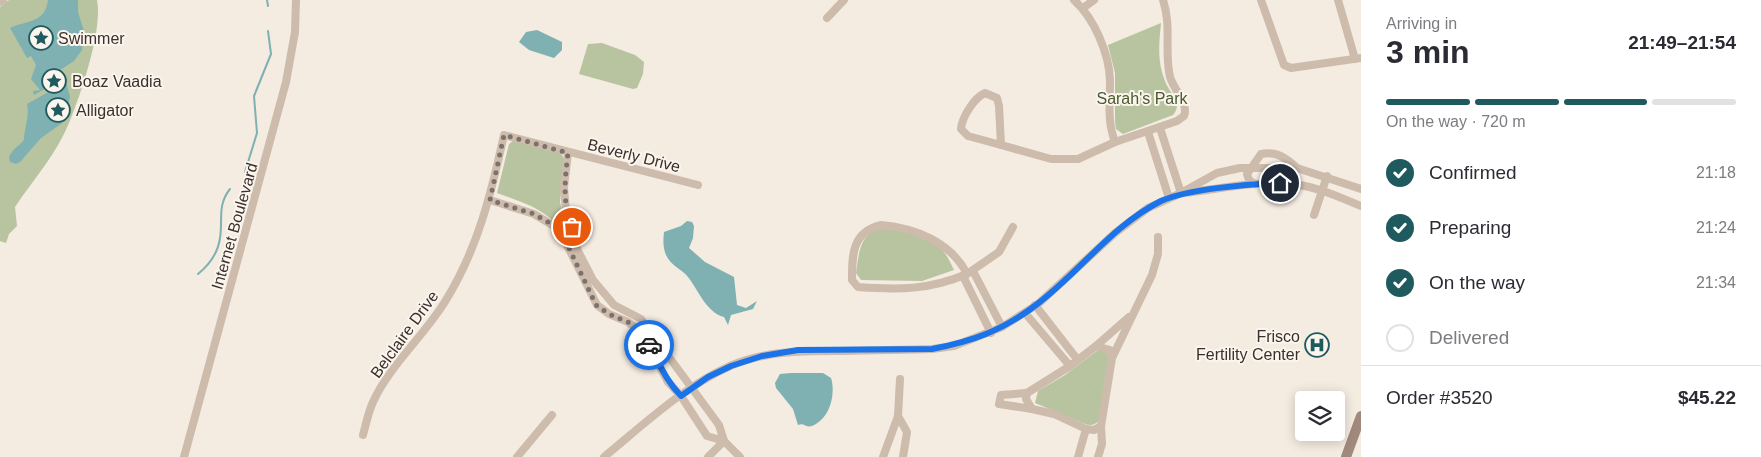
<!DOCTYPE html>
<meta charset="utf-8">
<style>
:root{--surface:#fff;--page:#f7f7f7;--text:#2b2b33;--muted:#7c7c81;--line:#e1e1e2;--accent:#1f5a5e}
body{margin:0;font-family:Helvetica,sans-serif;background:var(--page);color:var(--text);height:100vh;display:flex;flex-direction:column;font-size:19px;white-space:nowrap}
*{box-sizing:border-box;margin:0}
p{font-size:16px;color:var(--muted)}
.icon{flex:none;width:28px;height:28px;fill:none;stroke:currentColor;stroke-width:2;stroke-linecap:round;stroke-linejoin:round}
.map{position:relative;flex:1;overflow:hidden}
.details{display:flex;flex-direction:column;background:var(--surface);width:400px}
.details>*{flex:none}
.controls{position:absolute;left:1295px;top:391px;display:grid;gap:10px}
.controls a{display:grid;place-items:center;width:50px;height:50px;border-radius:5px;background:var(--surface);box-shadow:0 2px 12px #0003;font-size:25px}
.pin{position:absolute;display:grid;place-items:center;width:42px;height:42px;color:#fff;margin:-21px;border:2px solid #fff;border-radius:50%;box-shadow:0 1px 5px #0007}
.courier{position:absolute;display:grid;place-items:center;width:50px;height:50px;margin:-25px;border:4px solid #1a73e8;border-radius:50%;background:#fff;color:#222;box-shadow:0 1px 6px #0007}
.overview em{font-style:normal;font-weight:600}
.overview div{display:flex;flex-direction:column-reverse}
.overview{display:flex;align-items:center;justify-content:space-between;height:85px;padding:0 25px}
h1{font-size:32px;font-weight:600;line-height:38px}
.bar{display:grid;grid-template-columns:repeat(4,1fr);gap:8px 5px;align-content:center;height:60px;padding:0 25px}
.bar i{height:6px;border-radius:4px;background:var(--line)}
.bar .on{background:var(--accent)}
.bar p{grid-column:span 4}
.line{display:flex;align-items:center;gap:12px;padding:0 25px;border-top:1px solid var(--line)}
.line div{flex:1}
ol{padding:0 25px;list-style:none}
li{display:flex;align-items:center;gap:15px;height:55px}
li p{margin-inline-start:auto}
li .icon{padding:5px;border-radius:50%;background:var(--accent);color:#fff;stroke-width:4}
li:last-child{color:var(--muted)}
li i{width:28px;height:28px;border:2px solid var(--line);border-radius:50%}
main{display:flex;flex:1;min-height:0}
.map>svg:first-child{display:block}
.green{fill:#b8c4a0}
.water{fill:#7fb0b2}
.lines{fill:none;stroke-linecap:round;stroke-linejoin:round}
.stream{stroke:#7fb0b2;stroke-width:2}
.minor{stroke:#cdbbac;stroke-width:8}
.secondary{stroke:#a18a7d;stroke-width:10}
.done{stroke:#7c716b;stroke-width:5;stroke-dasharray:0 9}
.route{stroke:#1a73e8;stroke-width:6}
.labels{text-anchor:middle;stroke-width:4;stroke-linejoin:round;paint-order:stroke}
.poi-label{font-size:16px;fill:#3b302b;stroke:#fbf5ee;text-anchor:start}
.park-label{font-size:16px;fill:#4a5a2e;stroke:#fbf5ee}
.street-label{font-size:16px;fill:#3b302b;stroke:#fbf5ee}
</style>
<main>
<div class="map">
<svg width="1361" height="457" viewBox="0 0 1361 457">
<rect width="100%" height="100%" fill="#f4ebe1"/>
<g class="green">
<path d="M9,0H97C103,29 81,94 69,123C57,153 33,180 15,207L17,226L9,234L6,243L0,241V7Z"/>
<path d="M1161,23C1159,43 1157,62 1165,81C1169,93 1184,103 1173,115L1123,134L1116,129L1115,121V73L1108,45Z"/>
<path d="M602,43L635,55L644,62L643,74L637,88L633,89L579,74L588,44Z"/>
<path d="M514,140L561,153L564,159L560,202L567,231L564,232C542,207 527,204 497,193L509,144Z"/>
<path d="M879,227C899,228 930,237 944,252C948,257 951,264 954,270L922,281L861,280L856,273C859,254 859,236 879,227Z"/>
<path d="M1098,350L1106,352L1109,358L1099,421C1094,425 1091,426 1085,424L1035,403L1038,391L1065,375Z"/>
</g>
<g class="water">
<path d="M48,0H78V12L84,31L82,50L74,61L51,76L49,80L53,84L34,95L33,91L40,90L31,79L36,65L31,56L27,58L10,28C26,20 45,24 48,0Z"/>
<path d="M537,30L562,42V50L554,58L529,50L519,42L526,32Z"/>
<path d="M66,82L70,97L65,121L41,138L20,162L16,164L10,162L9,157C13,148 19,146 24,140C24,128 30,116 27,104Z"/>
<path d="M687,221L692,222L694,226L693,238L689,248L705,262L734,277L737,305L746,308L757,301L753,309L731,315L728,325L724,317C706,312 699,291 688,277C682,269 671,266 666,255C663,247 663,241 664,232L681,226Z"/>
<path d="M791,373H823L831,378C836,394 830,419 812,426C806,428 804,422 798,425L793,409L776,388L775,383L780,374Z"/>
</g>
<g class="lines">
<g class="stream">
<path d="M267,0L268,6"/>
<path d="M245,172L257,133L254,96L271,54L268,31"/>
<path d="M198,274C209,265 218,253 220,238C223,220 217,205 230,189"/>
</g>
<g class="minor">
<path d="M1074,0C1094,18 1109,53 1110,80C1110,102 1107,121 1115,142"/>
<path d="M1261,0L1284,65L1291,68L1361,58"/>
<path d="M1338,0L1355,59"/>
<path d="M0,2L3,0"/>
<path d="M1083,8L1094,0"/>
<path d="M827,18L844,0"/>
<path d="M985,93L997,98L999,106L1001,145L968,136L961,129C962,117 974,98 985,93Z"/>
<path d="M1160,128L1181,193"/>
<path d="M1148,132L1169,198"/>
<path d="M1001,145L1051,159H1078L1115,142L1177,121L1184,116C1189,104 1174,90 1170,77C1164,51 1172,27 1163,0"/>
<path d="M1255,184L1249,180L1247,174L1261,154C1276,151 1285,157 1297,168"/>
<path d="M1183,193C1221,189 1261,179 1299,185C1320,188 1341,198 1361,206"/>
<path d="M490,200L534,214L559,229L597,305L609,314L628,322L641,332L668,382L681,396L707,436L724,441L719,425L641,319L614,305L593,280L578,251L566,212L564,187L568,153"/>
<path d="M1314,215L1327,176"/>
<path d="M881,225C915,228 951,242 967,274C929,290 899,290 858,287L852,280C852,255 852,232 881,225Z"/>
<path d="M973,271L1002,327"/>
<path d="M967,274L999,252L1013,227"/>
<path d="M963,276L991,333"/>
<path d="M1035,305L1077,359"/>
<path d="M1025,313L1070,366"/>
<path d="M1096,346L1110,350L1112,358L1101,426L1094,430L1086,429L1054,414L1032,409L1026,399L1027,393L1070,366Z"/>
<path d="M1096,346L1129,317"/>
<path d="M1112,358L1152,275L1158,254V237"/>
<path d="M1027,393L1001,395L999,404L1032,409"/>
<path d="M898,416L907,432L903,457"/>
<path d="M363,435C366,424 368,413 373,402C389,366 425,335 446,300C478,248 491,194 504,135L698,185"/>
<path d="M184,457L286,82L295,32L296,0"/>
<path d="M517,457L552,415"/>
<path d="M604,457C643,425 683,387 730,366C767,350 805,351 845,351C874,350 903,350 932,349L954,346L1002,327L1038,304L1115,233L1148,208L1181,193L1217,173L1240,168H1297L1361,189"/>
<path d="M708,457L724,441L740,457"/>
<path d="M883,457L898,416L900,379"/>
<path d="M1078,457L1086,429"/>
<path d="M1098,457L1102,444L1101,426"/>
</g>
<path class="secondary" d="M1346,457L1361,416"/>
</g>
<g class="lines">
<path class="done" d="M572,227C562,202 565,179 568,153L504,135L490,200L534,214L560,229L596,305L609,314L628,322L641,332L649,345"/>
<path class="route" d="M649,345C660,365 665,379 681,396L708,377L731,366L762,356L798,350L932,349C973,341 1002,331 1036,305C1079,273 1111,226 1161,201C1187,189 1250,184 1280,183"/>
</g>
<defs>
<g id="sight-ring" transform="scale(1.25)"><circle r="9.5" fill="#fbf5ee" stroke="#1f5a5e" stroke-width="1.5"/><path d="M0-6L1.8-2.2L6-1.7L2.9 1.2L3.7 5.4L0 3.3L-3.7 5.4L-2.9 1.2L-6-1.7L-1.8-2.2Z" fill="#1f5a5e"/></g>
<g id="hospital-ring" transform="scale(1.25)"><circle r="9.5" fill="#fbf5ee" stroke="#1f5a5e" stroke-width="1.5"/><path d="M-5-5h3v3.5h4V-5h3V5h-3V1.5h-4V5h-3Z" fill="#1f5a5e"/></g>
</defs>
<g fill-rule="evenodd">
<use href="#sight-ring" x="41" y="38"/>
<use href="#sight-ring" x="54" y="81"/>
<use href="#sight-ring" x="58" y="110"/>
<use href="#hospital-ring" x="1317" y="345"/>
</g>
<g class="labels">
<g class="poi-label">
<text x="58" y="44">Swimmer</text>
<text x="72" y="87">Boaz Vaadia</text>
<text x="76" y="116">Alligator</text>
<text x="1300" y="342" text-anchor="end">Frisco<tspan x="1300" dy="18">Fertility Center</tspan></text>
</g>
<g class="park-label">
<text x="1142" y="104">Sarah's Park</text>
</g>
<g class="street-label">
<text transform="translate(634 155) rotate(14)" y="6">Beverly Drive</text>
<text transform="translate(234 226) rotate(-74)" y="6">Internet Boulevard</text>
<text transform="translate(404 334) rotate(-54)" y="6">Belclaire Drive</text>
</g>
</g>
</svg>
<div class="controls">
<a><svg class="icon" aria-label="layers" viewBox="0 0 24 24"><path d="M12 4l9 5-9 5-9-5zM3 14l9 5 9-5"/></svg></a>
</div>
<div class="pin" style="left:572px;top:227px;background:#ea580c"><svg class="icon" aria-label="bag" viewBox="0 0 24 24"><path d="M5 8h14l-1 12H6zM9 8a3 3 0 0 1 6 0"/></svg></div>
<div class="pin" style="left:1280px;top:183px;background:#1f2937"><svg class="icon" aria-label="home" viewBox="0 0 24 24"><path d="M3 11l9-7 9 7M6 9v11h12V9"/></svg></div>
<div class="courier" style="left:649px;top:345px"><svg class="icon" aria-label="car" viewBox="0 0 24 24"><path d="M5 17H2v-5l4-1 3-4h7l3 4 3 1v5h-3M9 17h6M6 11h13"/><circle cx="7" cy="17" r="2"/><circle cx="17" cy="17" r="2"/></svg></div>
</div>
<section class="details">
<div class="overview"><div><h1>3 min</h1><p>Arriving in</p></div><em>21:49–21:54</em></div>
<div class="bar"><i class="on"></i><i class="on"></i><i class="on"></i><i></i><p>On the way · 720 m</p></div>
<ol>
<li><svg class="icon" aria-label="check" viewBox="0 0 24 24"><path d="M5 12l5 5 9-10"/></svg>Confirmed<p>21:18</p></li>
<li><svg class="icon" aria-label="check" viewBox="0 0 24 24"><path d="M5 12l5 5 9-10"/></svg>Preparing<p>21:24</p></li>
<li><svg class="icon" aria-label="check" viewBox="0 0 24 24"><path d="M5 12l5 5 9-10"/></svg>On the way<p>21:34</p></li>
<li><i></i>Delivered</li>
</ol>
<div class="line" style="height:65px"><div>Order #3520</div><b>$45.22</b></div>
</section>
</main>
